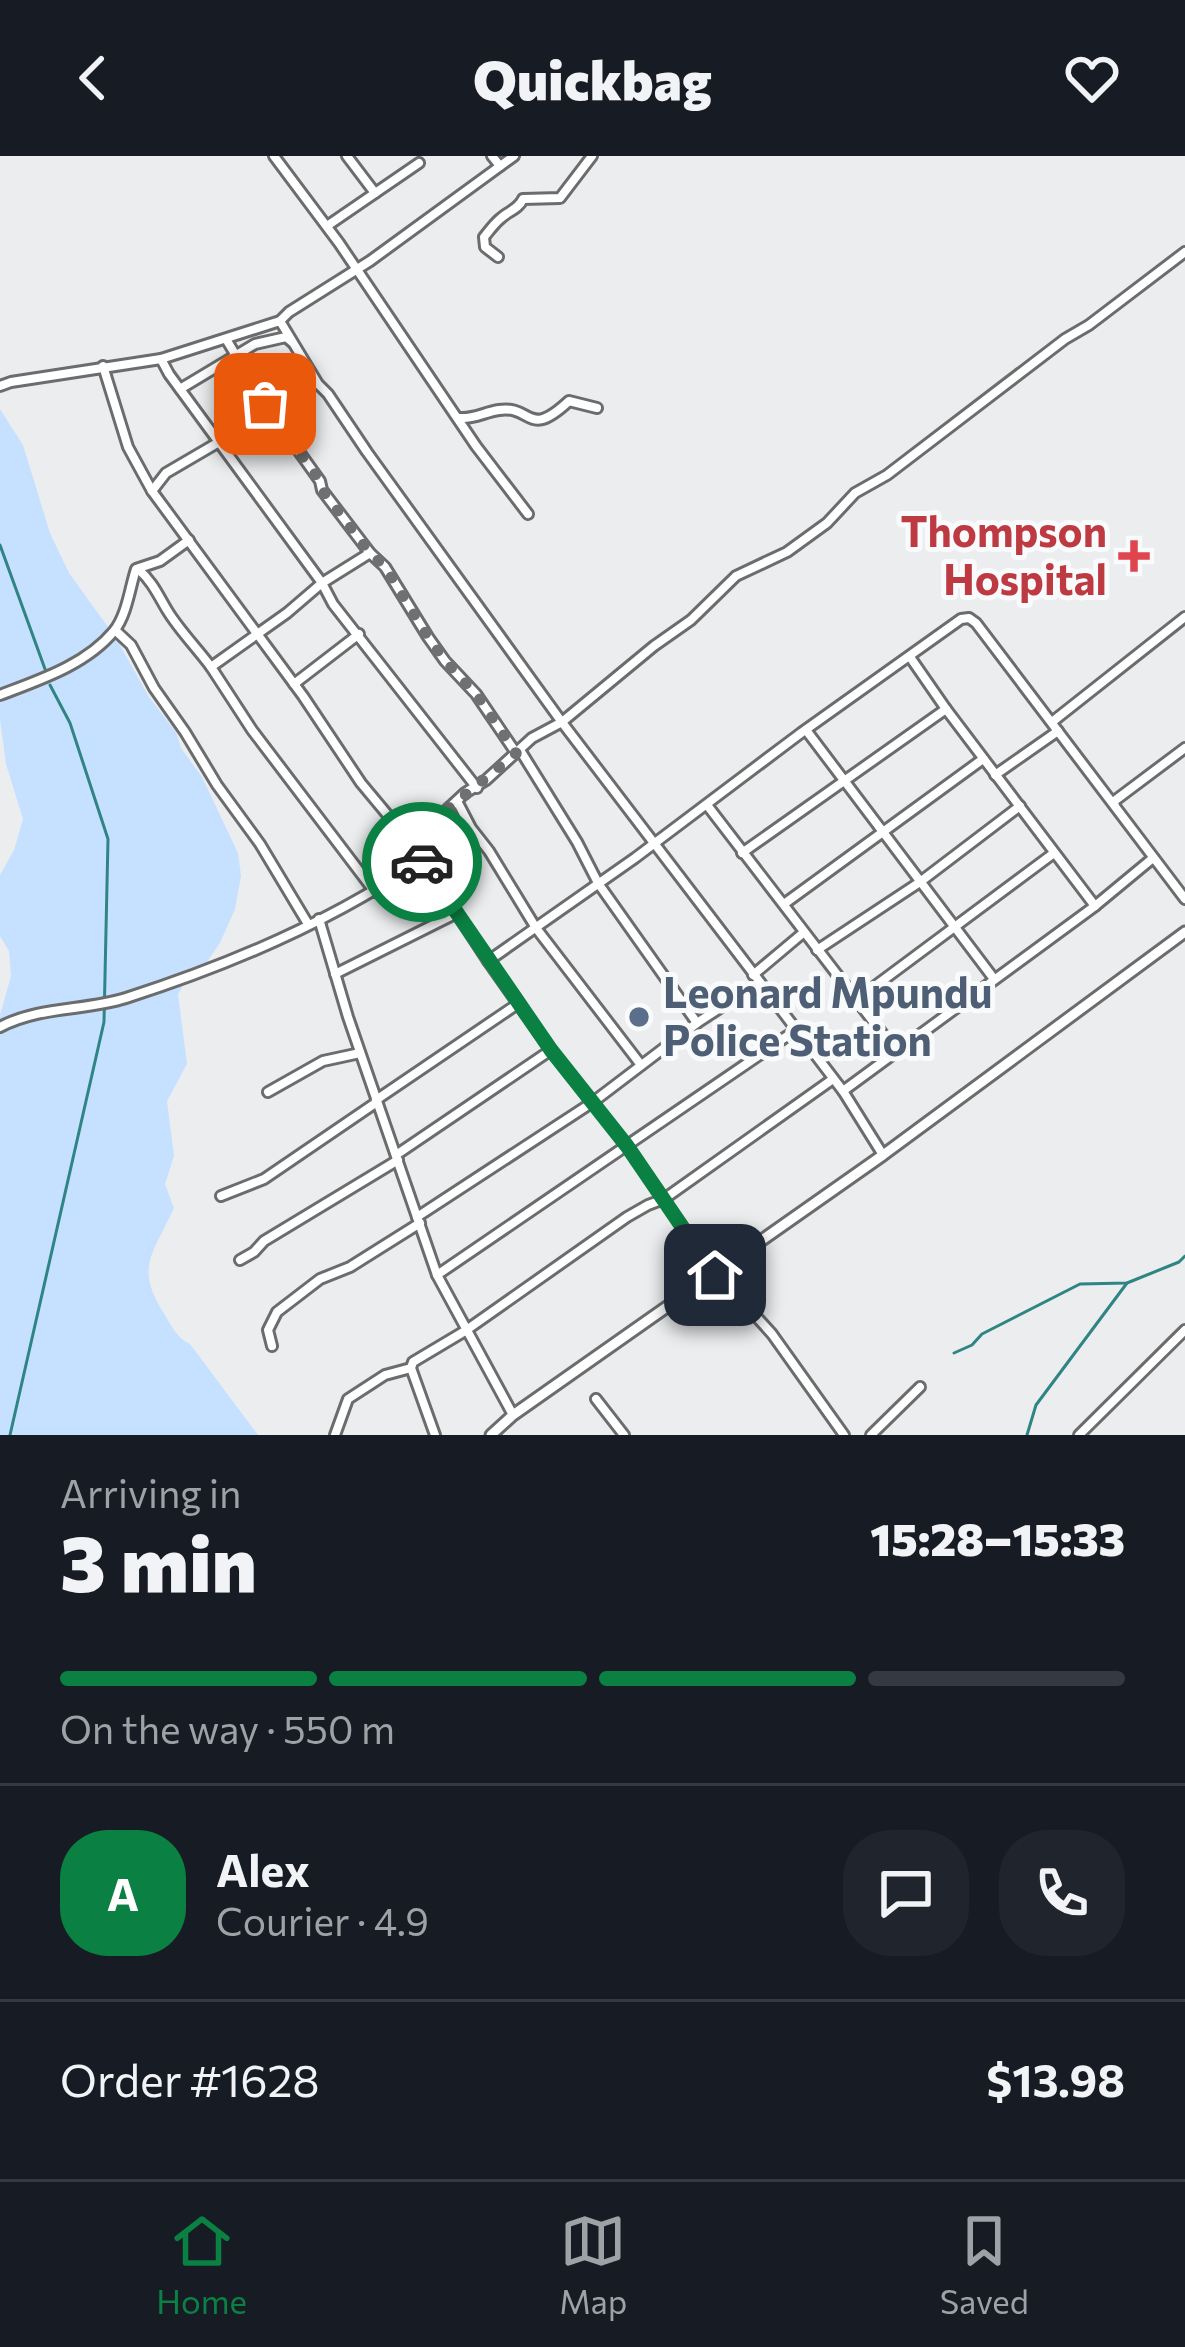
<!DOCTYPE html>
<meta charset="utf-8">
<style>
:root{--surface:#171b24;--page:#20242c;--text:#f1f3f6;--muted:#9ea1a6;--line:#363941;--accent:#0b8043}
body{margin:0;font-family:Commissioner,sans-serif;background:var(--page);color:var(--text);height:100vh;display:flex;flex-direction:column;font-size:45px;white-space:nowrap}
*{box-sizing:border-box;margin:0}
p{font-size:39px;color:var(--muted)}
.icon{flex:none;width:66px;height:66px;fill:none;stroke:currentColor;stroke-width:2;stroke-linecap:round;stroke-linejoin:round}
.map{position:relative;height:1279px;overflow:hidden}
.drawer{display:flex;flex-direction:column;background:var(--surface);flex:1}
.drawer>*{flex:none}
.pin{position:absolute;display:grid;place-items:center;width:102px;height:102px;color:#fff;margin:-51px;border-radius:24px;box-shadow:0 6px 18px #0006}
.courier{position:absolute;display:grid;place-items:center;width:120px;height:120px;margin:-60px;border:9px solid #0b8043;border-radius:50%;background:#fff;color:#222;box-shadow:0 3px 15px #0007}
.headline em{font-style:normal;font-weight:800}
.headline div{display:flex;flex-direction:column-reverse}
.headline{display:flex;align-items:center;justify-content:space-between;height:204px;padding:0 60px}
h1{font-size:78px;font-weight:800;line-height:90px}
.bar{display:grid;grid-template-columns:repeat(4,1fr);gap:18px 12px;align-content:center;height:144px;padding:0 60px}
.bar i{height:15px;border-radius:9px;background:var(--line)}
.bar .selected{background:var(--accent)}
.bar p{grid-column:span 4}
.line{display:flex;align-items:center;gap:30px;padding:0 60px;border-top:3px solid var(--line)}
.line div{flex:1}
.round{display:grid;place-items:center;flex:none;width:126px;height:126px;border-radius:48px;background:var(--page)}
header{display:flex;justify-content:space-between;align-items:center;height:156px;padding:0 60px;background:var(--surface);font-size:54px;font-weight:800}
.menu{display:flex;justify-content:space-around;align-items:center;height:168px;border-top:3px solid var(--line);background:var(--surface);font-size:33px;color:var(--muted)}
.menu a{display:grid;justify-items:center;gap:6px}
.menu .selected{color:var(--accent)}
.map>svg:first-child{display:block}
.green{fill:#c6e1ff}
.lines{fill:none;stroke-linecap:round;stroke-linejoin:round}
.stream{stroke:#2f8484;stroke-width:3}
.minor-casing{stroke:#6b6c6e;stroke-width:14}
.tertiary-casing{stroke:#6b6c6e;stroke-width:15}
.minor{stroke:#fff;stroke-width:8}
.tertiary{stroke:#fff;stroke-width:9}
.done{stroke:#6f7071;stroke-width:12;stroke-dasharray:0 21.6}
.route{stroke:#0b8043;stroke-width:15}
.health-dot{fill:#e0444e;stroke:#f8fafc;stroke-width:4.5}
.service-dot{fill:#5c6f8a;stroke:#f8fafc;stroke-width:4.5}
.labels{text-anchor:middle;stroke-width:10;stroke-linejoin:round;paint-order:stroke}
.health-label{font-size:42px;font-weight:bold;fill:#be3a42;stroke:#f8fafc;text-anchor:end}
.service-label{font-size:42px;font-weight:bold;fill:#4e5e75;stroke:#f8fafc;text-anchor:start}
</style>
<header><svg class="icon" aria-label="back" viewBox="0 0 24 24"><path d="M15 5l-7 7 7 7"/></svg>Quickbag<svg class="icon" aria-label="heart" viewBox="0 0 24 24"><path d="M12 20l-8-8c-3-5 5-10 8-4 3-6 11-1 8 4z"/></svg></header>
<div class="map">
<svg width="1185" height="1279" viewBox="0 0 1185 1279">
<rect width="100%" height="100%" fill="#ebedee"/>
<path class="green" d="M0,253L23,289L50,377L69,417L116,482L149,541L176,576L181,592L202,621L238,697L241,720L235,753L220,787L200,816L193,823L184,828L178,838L187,908L167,945L174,1000L165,1028L174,1052C153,1098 134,1112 165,1159C172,1171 177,1182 190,1188L258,1279H0V859L11,820L9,795L0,780V719L14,694L23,663L6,608L0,564Z"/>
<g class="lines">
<g class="stream">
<path d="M0,389L45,513"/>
<path d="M954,1197L972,1189L982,1178L1080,1128L1127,1127L1179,1106L1185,1100"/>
<path d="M10,1279L104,866L108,683L70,567L50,529"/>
<path d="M1027,1279L1036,1249L1127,1127"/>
</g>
<g class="minor-casing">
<g id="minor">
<path d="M274,0L339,87L476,290L528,358"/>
<path d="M347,0L375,37"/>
<path d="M492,0L500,10"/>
<path d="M327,70L419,7"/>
<path d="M498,101L485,91L484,81C489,75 494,68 500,63C508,55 518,54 523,43L560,42L592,0"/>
<path d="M280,165L318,228L328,238L367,296L561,565L843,935L883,999"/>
<path d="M226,183L265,248L320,325L322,334L370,397"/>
<path d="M161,203L169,218L322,427L333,448L477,632"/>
<path d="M103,210L128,291L152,335L303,540L361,627L411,687"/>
<path d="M0,230L11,226L161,203L280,165L289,156L370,105L514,0"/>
<path d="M180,233L255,188L286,181L292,186"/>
<path d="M460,262C474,263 485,256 499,254C533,249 527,284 569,245L597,252"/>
<path d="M152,335L166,317L219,286"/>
<path d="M138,413C152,425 158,439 167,454C179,474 197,492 211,511"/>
<path d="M115,474L131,489L154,532L185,576L217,629L260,688L308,768"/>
<path d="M910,501L946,553L1095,750"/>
<path d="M294,528L359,478"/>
<path d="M0,539C39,524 86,509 114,475C127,459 130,431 136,413L160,405L189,384"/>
<path d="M1052,566L1185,461"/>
<path d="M806,574L994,823"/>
<path d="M520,594L577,686L598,727L697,867"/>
<path d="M995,619L1058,575"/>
<path d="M457,645L471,672L489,695L536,772L641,909"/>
<path d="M707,649L895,894"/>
<path d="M1115,650L1113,646L1185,592"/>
<path d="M742,697L946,553"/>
<path d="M375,736L252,574L211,511L287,457L322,427L370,397L385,411L428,481L445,505L476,538L516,597"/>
<path d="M784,748L983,603"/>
<path d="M319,763L348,861L437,1119L513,1259"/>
<path d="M817,794L920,726L1020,650"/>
<path d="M488,805L635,702L801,577L961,463L969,462L976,467L1185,743"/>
<path d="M335,818L457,757"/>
<path d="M753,819L803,777"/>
<path d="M855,845L1054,697"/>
<path d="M0,871C39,850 85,855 126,842C229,809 333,765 421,704"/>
<path d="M843,935L1095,750L1153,702"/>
<path d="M268,936L323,905L360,897"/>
<path d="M376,944L519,847"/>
<path d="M396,999L551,894"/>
<path d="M221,1040L264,1023L377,946"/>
<path d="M417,1061L593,946L697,867L758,827"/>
<path d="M240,1104L254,1096L264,1085L398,1004"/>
<path d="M717,1117L772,1178L844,1279"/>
<path d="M437,1119L796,874"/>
<path d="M715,1119L627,990L551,894L488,805L411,687L465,637L486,624L532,582L562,566L654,490L691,464L736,420L787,396L827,367L855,337L887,319L1065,183L1089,169L1185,96"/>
<path d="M272,1190L268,1174L277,1156L320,1123L350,1111L420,1067"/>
<path d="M596,1243L624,1279"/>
<path d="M335,1279L348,1243L385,1219L411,1212"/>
<path d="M435,1279L411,1212L413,1206L465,1175L627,1061L648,1049L664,1043L833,923"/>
<path d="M871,1279L920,1231"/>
<path d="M1079,1279L1185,1174"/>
</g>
</g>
<g class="tertiary-casing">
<path id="tertiary" d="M491,1279L513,1259L883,999L1185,776"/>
</g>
<use href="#minor" class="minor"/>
<use href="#tertiary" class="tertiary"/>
</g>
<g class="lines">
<path class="done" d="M265,248L320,325L322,334L370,397L385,411L428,481L445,505L476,538L516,597L414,681L411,686L422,706"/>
<path class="route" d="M422,706L551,894L627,990L715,1119"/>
</g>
<path class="health-dot" d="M1128 382h12v12h12v12h-12v12h-12v-12h-12v-12h12z"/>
<circle class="service-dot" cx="639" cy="861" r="12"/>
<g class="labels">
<g class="health-label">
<text x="1107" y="391">Thompson<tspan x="1107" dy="48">Hospital</tspan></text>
</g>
<g class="service-label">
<text x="663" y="852">Leonard Mpundu<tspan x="663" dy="48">Police Station</tspan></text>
</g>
</g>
</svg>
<div class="pin" style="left:265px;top:248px;background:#ea580c"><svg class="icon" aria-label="bag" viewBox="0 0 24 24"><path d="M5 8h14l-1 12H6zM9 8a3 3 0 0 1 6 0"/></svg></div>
<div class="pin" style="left:715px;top:1119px;background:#1f2937"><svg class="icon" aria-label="home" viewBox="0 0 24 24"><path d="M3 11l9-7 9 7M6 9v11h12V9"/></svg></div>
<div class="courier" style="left:422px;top:706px"><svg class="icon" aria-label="car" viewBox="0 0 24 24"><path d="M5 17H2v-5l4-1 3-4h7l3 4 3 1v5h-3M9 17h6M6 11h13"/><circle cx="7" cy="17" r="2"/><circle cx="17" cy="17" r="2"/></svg></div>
</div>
<section class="drawer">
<div class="headline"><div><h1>3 min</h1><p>Arriving in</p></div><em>15:28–15:33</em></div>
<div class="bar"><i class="selected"></i><i class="selected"></i><i class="selected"></i><i></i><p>On the way · 550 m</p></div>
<div class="line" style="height:216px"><b class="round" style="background:var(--accent);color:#fff">A</b><div><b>Alex</b><p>Courier · 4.9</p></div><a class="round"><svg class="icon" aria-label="chat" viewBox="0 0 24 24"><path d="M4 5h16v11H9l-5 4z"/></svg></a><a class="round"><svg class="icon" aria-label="phone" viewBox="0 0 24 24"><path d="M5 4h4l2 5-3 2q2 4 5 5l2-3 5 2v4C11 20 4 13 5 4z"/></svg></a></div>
<div class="line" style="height:156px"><div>Order #1628</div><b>$13.98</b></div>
</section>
<nav class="menu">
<a class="selected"><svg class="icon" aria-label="home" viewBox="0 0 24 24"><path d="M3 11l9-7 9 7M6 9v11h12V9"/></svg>Home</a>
<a><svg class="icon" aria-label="map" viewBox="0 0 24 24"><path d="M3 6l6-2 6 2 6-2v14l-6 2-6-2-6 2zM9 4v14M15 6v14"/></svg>Map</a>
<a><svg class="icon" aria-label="saved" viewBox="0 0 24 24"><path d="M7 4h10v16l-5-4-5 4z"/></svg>Saved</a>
</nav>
